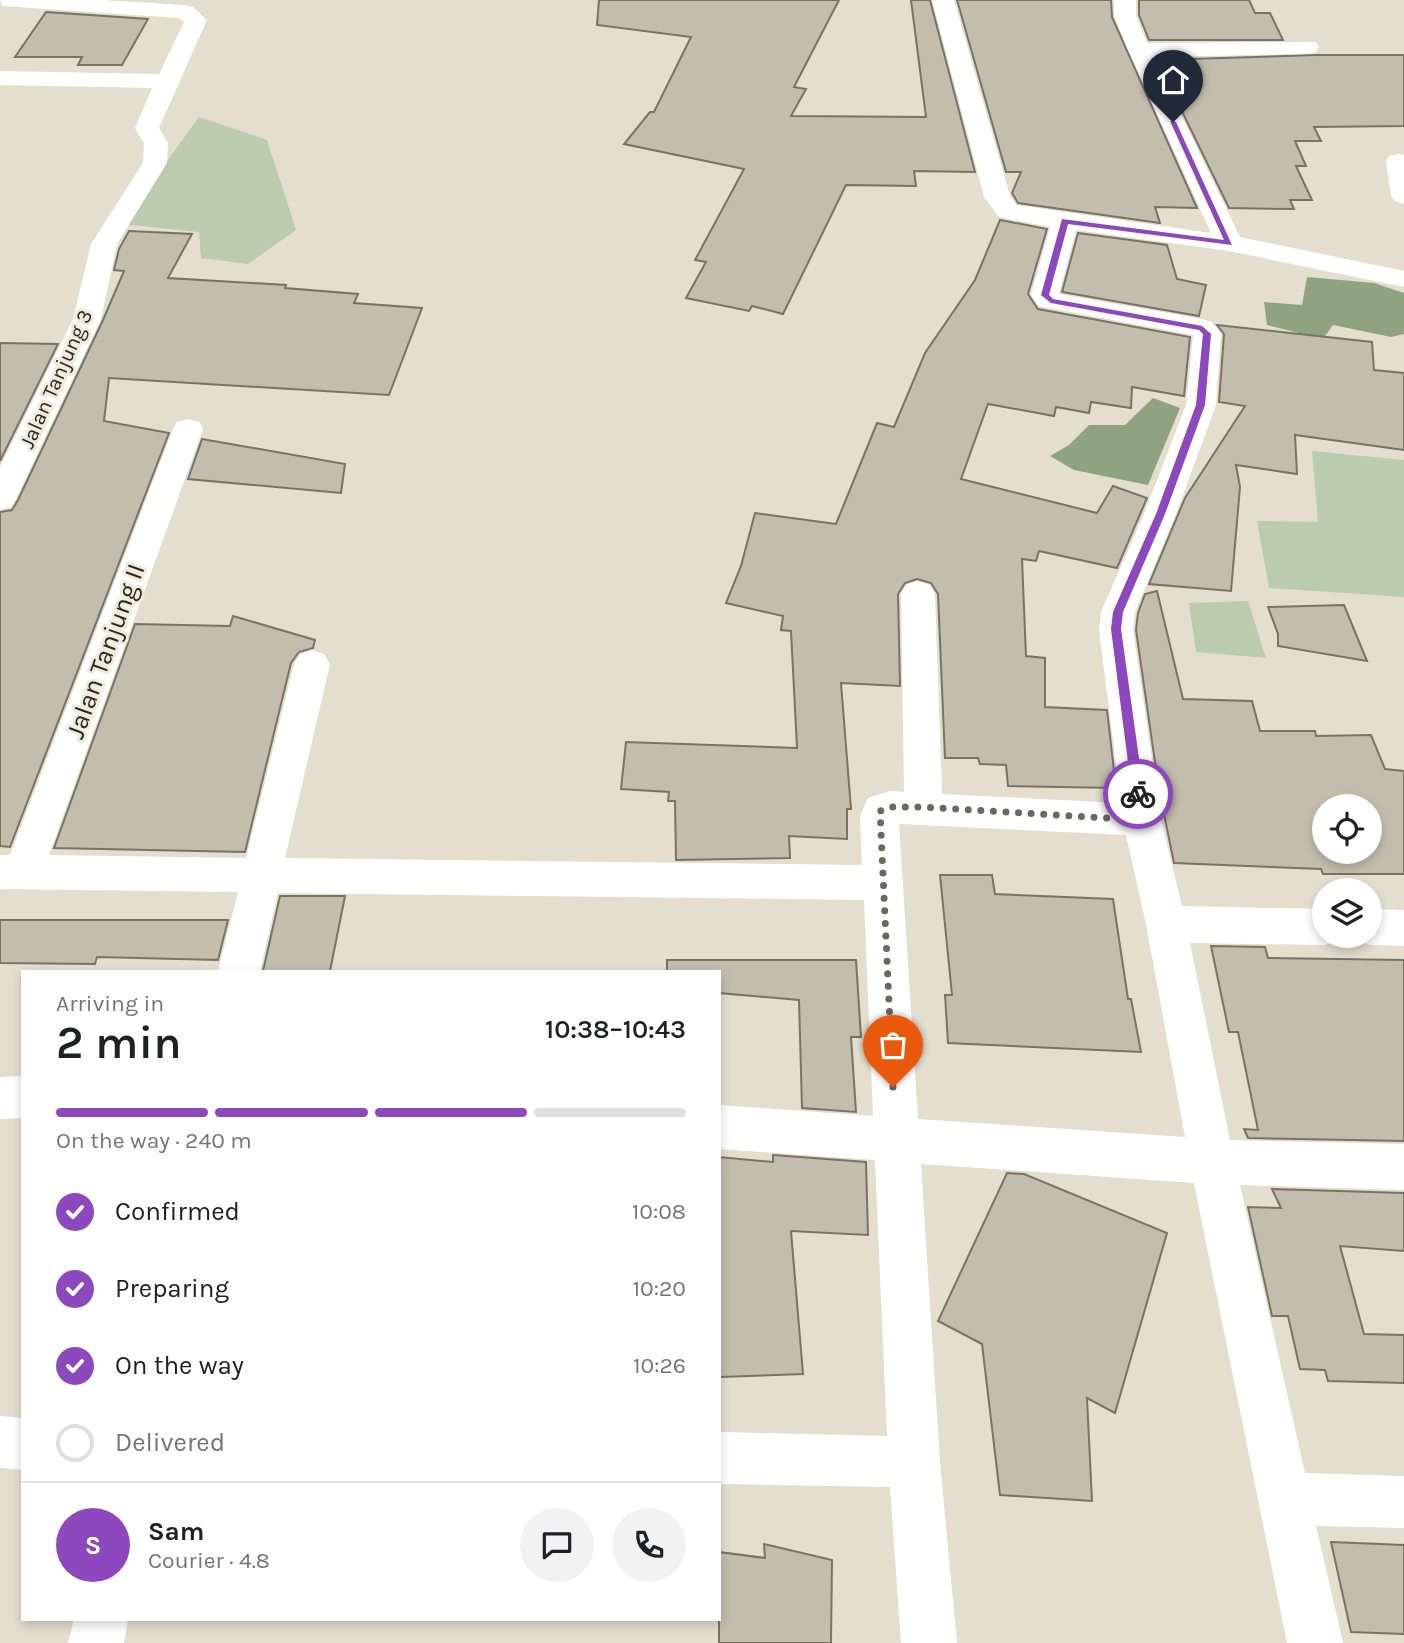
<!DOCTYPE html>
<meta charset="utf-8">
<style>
:root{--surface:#fff;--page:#f2f2f2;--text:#202124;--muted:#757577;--line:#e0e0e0;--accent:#8c48bc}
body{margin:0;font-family:Karla,sans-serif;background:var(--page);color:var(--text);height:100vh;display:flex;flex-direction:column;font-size:26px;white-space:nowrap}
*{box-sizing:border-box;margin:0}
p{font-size:23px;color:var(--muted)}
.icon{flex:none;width:38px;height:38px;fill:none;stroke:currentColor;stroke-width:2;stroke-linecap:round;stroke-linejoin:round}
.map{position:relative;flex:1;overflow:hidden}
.sheet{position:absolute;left:21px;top:970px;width:700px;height:651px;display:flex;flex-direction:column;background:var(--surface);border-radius:0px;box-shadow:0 4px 10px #0003}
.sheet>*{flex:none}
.buttons{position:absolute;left:1312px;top:794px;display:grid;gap:14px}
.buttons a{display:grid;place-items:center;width:70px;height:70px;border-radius:50%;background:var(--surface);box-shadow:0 4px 10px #0003;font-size:35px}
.pin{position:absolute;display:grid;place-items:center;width:60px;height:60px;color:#fff;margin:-72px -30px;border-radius:50% 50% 50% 0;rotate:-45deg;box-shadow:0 0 7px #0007}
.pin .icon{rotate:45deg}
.courier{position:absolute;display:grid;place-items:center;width:70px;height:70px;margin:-35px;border:5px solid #8c48bc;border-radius:50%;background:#fff;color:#222;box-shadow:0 2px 9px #0007}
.headline em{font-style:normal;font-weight:600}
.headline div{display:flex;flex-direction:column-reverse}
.headline{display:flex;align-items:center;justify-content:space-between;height:119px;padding:0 35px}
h1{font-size:46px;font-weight:600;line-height:52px}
.bar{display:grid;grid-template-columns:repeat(4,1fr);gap:10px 7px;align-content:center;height:84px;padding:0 35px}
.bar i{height:9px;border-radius:5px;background:var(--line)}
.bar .active{background:var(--accent)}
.bar p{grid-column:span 4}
.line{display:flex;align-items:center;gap:18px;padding:0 35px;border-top:2px solid var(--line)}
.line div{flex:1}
.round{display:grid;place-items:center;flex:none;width:74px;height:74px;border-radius:37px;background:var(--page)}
ol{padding:0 35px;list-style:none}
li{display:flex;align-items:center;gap:21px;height:77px}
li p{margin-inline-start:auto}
li .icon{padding:7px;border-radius:50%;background:var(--accent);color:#fff;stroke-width:4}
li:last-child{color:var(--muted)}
li i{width:38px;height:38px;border:4px solid var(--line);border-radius:50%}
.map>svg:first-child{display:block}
.green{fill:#bbccae}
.forest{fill:#8fa380}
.building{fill:#c3bdae;stroke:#797366;stroke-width:2;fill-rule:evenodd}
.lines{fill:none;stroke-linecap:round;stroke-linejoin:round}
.minor{fill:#fff;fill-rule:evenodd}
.route{fill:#8c48bc}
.done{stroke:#6c685f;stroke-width:7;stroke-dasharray:0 12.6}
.labels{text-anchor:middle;stroke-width:6;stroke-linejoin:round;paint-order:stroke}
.far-street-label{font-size:21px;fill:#2b2923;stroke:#f2ebdc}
.street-label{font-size:26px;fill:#2b2923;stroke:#f2ebdc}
</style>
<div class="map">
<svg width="1404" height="1643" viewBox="0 0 1404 1643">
<rect width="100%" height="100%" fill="#e4decf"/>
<g class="green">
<path d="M199,117L267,140L296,230L248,264L201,258L199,232L121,224Z"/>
<path d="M1312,451L1404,460V597L1269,588L1257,521L1318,522Z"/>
<path d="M1248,601L1266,658L1196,652L1189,603Z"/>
</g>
<g class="forest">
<path d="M1307,277L1374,283L1404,293V334L1391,337L1333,325L1323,339L1267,325L1264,302L1302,305Z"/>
<path d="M1153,398L1180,408L1148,485L1074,470L1050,456L1069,445L1089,425H1125Z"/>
</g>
<g class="building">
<path d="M599,0H839L794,87L806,89L791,116L926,117L911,0H930L975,172L914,171L916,186L846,185L783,314L752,306L749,311L686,298L706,262L695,260L744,169L624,144L650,112H654L691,37L597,25Z"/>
<path d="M957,0H1111L1112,17L1197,208L1155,207L1160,223L1018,203L1012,193L1021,172H1006Z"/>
<path d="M1139,0H1249L1255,13H1270L1283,40H1149L1139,15Z"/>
<path d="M46,12L148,19L122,65H78L82,57H15Z"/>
<path d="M1316,55H1404V126L1314,127L1321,141H1295L1306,166H1296L1312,200H1290L1294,209L1229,208L1157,60Z"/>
<path d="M1000,220L1047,229L1028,294L1038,309L1190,337L1184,396L1132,387L1131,408L1091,402L1089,413L1056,407L1054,416L988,404L961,479L1097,513L1113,486L1147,498L1117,568L1039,551L1036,561L1022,559L1026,656L1045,658V707L1107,710L1116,788L1008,786L1006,765L980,764L978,758H945L938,594L931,583L917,579L905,583L898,594L900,686L841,683L851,809H847V839L789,836L790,858L676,860L675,801H668L669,792L621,789L626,742L797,748L791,631L781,630L783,616L726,603L741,566L755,513L836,524L877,423L894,427L925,353L975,280Z"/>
<path d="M129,231L192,234L168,278L286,285L285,288L358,294L354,303L422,308L389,395L109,378L104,421L169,433L10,847L0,846V512L12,510L18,500L103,320L124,271L114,270L119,249Z"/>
<path d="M1078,233L1167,245L1177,279L1206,285L1199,316L1062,292Z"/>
<path d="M1217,325L1372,342L1374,370L1404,373V450L1295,435L1297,474L1236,465L1240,487L1231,591L1149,584L1185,498L1245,406L1219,402L1224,334Z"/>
<path d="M0,343L58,344L0,461Z"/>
<path d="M202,439L345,464L341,493L188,479Z"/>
<path d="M1157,591L1183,699L1252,701L1260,731H1315L1316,736L1371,735L1385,769L1404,771V874H1323L1321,869L1174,863L1159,790L1136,630L1138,613L1145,594ZM1325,807H1370V852H1325Z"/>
<path d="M1344,605L1367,661L1278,646V634L1268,607Z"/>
<path d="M233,616L315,640L313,648L299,652L291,663L245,852L54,848L135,624L230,626Z"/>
<path d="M940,875H992L995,894L1113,899L1128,999H1131L1141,1052L948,1043L945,995H952Z"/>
<path d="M280,896H345L330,971H263Z"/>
<path d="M0,920H228L218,960L97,957L95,964L0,963Z"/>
<path d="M1211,946L1265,947L1268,958L1404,960V1141L1248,1138L1244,1129L1258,1130L1238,1032H1229Z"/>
<path d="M667,960H856L861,1037H851L856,1112L802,1108L799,1000L719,993V971H667Z"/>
<path d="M773,1155L866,1162L868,1235L791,1231L803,1374L719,1377V1157L773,1162Z"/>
<path d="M1007,1173L1024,1174L1167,1233L1115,1413L1087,1398L1092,1501L1000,1495L982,1344L938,1321Z"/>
<path d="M1272,1189L1404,1193V1251L1340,1246L1364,1334L1404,1335V1383L1328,1381L1325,1370L1300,1369L1288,1316H1272L1248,1207L1281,1208Z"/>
<path d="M1331,1542L1404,1545V1634L1351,1632Z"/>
<path d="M764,1544L832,1560L831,1643H719V1552L765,1558Z"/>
</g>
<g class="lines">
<g class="minor">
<path d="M0,0H102L185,5L193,7L207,20L159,128L168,143L167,163L117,244L101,319L16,499L11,507L0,510V467L73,319L91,244L143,163L144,143L135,128L152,88L0,85V71L159,74L184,22L179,18L2,6Z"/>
<path d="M932,0H954L1010,196L1017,205L1211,233L1128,50L1114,16V0H1136V16L1147,43L1316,42L1319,47L1316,52L1308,54L1153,57L1240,237L1404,271V287L1229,251L1076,230L1059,294L1202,319L1212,322L1221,334L1216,405L1176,514L1135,612L1133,630L1161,820L1182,906L1325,909V936H1341L1339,940L1325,945L1190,943L1230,1140L1404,1144V1190L1240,1185L1305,1473L1404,1476V1528L1316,1526L1343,1643H1287L1194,1183L921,1164L940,1462L957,1643H901L890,1487L719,1484V1432L887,1436L875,1160L719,1149V1105L873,1116L864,900L278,893L260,971H218L238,892L0,889V855H10L173,429L177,422L188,419L199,422L203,429L49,855L246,858L294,664L300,654L312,650L324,654L330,664L285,858L862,865L860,816L868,798L890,791L904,792L901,594L906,585L918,581L930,585L935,594L942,794L1121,803L1099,630L1101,612L1144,514L1186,405L1193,335L1038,306L1031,295L1050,227L999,217L984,197ZM899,824L1126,835L1146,924L1185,1137L918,1119Z"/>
<path d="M1398,154L1404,155V204L1395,201L1391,196L1386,161L1389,156Z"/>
<path d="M1370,909L1404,910V946L1370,945L1356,940L1354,936H1370Z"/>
<path d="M23,1076V1118L0,1119V1077Z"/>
<path d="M0,1416L23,1418V1470L0,1468Z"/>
<path d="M74,1619H128L124,1643H68Z"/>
</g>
</g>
<path class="route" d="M1170,121L1176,122L1232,245L1068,224L1049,295L1053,299L1202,326L1211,334L1205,405L1165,514L1123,612L1121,629L1144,794L1138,799L1132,794L1111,629L1113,612L1156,514L1196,405L1203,334L1199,330L1051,303L1041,295L1062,219L1224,240Z"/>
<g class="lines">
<path class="done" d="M893,1087L880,811L890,807H923L1142,820L1138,794"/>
</g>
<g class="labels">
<g class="far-street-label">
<text transform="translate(56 379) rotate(-66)" y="7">Jalan Tanjung 3</text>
</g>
<g class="street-label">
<text transform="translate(105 651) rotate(-70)" y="9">Jalan Tanjung II</text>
</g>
</g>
</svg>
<div class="buttons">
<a><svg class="icon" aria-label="locate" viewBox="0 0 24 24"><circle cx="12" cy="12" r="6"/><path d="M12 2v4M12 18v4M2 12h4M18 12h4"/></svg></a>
<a><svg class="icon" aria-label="layers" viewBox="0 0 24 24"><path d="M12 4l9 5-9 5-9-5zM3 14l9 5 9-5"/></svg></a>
</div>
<div class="pin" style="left:893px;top:1087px;background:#ea580c"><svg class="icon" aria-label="bag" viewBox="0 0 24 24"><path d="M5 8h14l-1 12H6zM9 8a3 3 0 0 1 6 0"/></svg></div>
<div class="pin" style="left:1173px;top:122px;background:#1f2937"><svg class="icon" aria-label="home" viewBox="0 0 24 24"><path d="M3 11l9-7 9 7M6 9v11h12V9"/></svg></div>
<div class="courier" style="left:1138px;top:794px"><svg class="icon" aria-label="bike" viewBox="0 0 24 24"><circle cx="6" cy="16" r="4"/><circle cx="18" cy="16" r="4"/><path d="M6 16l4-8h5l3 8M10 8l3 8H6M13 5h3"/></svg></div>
<section class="sheet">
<div class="headline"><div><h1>2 min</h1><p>Arriving in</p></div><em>10:38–10:43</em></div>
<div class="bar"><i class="active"></i><i class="active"></i><i class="active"></i><i></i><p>On the way · 240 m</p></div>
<ol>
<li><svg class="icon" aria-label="check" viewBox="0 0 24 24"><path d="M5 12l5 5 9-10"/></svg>Confirmed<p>10:08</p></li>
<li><svg class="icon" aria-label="check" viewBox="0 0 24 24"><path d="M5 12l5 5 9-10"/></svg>Preparing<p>10:20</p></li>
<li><svg class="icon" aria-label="check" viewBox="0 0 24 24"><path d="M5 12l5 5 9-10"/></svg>On the way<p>10:26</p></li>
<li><i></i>Delivered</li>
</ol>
<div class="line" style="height:126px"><b class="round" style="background:var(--accent);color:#fff">S</b><div><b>Sam</b><p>Courier · 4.8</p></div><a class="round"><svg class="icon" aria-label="chat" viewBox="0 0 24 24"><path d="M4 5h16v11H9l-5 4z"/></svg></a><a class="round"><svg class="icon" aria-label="phone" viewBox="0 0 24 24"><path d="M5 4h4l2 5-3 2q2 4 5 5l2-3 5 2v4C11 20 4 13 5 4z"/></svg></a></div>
</section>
</div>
